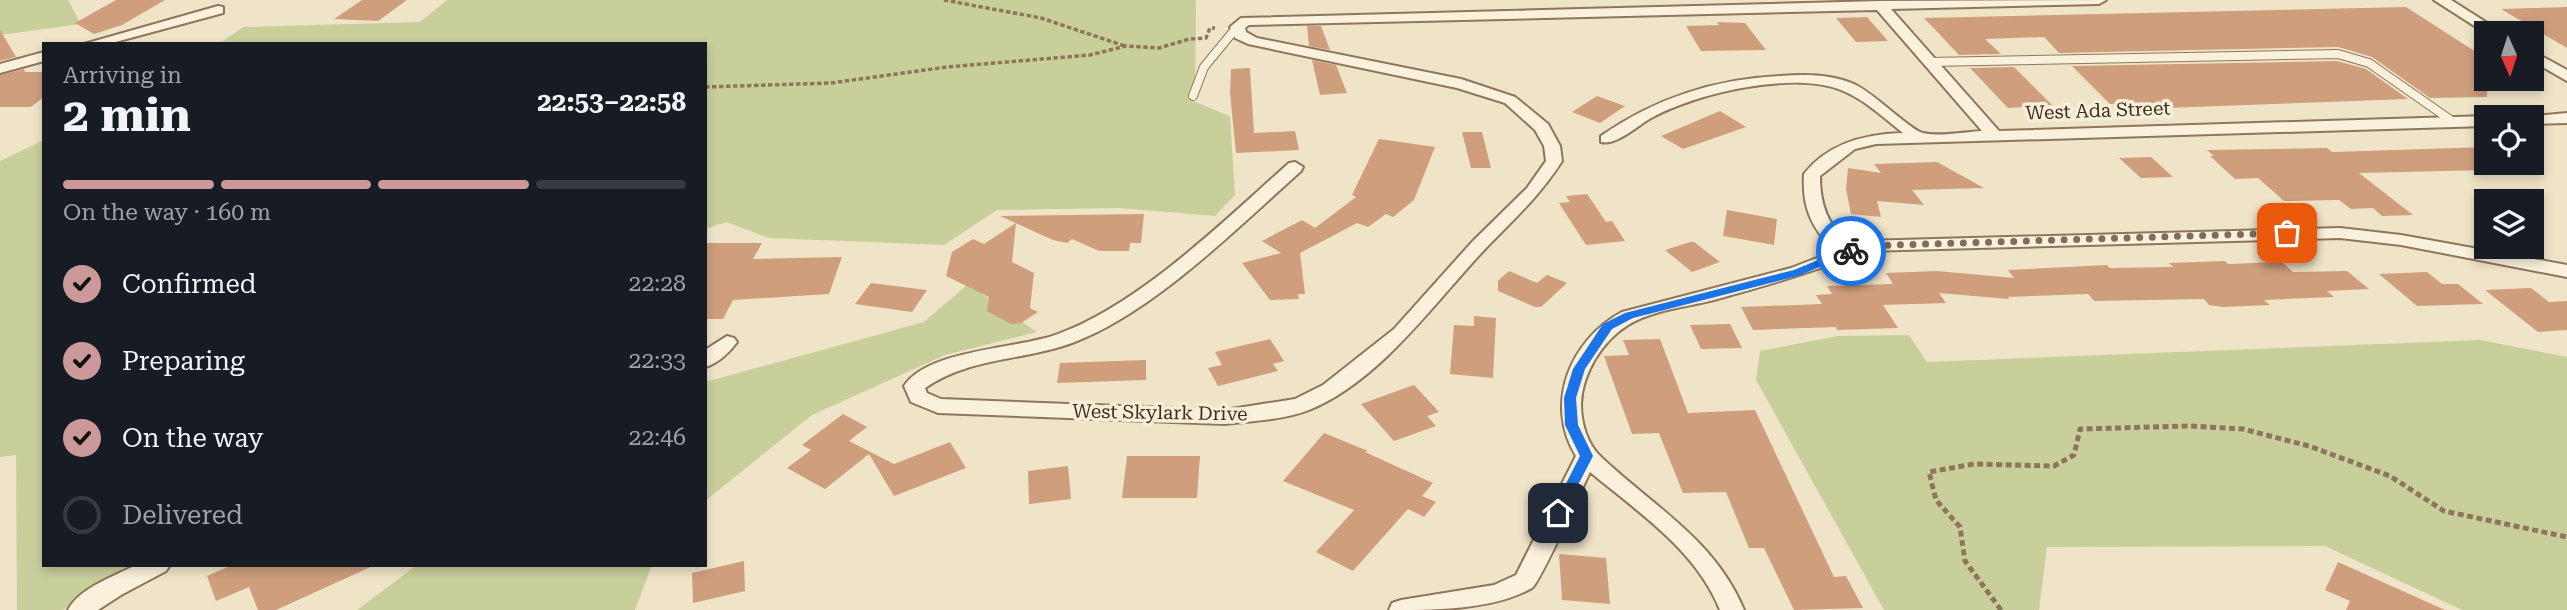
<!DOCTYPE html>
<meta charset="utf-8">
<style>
:root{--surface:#171b24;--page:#242831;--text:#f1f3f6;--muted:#9ea1a6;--line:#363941;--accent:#cc999b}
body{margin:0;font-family:"Roboto Serif",serif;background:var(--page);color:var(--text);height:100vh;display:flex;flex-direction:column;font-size:26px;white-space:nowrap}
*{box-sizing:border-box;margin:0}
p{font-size:23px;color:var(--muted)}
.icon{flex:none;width:38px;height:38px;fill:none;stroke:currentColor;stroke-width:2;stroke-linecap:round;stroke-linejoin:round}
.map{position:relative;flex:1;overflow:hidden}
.panel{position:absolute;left:42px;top:42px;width:665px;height:525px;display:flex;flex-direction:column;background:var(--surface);border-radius:0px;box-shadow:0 4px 10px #0003}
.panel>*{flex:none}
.needle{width:46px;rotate:177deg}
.controls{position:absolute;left:2474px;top:21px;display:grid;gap:14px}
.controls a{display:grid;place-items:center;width:70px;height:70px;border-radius:0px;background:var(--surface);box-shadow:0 4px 10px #0003;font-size:35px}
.pin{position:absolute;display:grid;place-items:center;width:60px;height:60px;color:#fff;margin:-30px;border-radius:14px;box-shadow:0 4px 10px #0006}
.courier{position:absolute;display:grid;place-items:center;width:70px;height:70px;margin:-35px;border:5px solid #1a73e8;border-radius:50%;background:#fff;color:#222;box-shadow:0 2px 9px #0007}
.headline em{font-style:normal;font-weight:700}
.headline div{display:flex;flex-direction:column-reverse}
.headline{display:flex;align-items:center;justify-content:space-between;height:119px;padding:0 21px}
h1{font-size:46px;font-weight:700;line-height:52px}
.bar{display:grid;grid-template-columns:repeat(4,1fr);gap:10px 7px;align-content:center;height:84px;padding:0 21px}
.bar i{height:9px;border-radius:5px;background:var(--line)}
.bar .current{background:var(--accent)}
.bar p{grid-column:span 4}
ol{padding:0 21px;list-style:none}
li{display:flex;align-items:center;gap:21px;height:77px}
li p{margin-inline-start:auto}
li .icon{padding:7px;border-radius:50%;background:var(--accent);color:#111;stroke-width:4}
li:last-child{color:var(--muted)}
li i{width:38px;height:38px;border:4px solid var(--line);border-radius:50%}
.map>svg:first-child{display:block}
.green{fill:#c9cf9b}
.building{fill:#cf9f7d}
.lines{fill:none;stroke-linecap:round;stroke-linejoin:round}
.service-casing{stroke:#8d765c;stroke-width:10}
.minor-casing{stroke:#8d765c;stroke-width:4}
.path-far1{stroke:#8d765c;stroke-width:3.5;stroke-dasharray:4.5 2.5;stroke-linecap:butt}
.path{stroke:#8d765c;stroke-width:5;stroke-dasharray:6 3.5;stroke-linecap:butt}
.service{stroke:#faf1dc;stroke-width:8}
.minor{fill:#faf1dc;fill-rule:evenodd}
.route{fill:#1a73e8}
.done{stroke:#7c6e5b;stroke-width:7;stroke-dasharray:0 12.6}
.labels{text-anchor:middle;stroke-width:7;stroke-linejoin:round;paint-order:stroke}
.street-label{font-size:19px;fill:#3d2e20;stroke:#f7eed8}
</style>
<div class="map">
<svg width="2567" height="610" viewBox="0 0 2567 610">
<rect width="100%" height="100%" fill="#f0e4c8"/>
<g class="green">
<path d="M0,0H68L81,24L0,35Z"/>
<path d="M447,0H1196L1195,102L1230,116L1235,195L1215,216L1119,208L997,210L944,245L769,238L726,222L705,229V44H219L243,27L420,22Z"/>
<path d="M44,140V565H136L63,610H17L16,455L0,457V161Z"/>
<path d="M968,284L1037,332L945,355L812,415L705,501V382L924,322Z"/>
<path d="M1909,335L1927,362L2480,340L2567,357V610H2462L2325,546L2047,547L2039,610H1884L1756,380L1760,351L1838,336Z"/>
<path d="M417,565H652L635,610H357Z"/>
</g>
<g class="building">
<path d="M116,0H165L122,25L94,34L75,23Z"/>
<path d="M362,0H407L378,21L334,19Z"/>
<path d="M2406,7L2487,59V97L2430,98L2372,57L2338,47L2059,53L2044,37L1985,39L2001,54L1959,55L1924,18Z"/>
<path d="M2567,7V48L2501,9Z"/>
<path d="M1867,17L1888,41L1856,42L1836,18Z"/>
<path d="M1717,22L1745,23L1766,50L1701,51L1686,26L1719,25Z"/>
<path d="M1307,26H1321L1330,50L1309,46Z"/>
<path d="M0,30L16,57L0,61Z"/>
<path d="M1312,60L1336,65L1347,93L1320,95Z"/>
<path d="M2337,61L2366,69L2408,99L2166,108L2161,103L2110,104L2072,66Z"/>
<path d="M2014,67L2052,105L2008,108L1970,68Z"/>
<path d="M1250,68L1254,133L1295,131L1299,150L1236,153L1230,93L1231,69Z"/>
<path d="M24,69L25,72H44V97L31,107H0V75Z"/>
<path d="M1597,96L1625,106L1600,123L1572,112Z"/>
<path d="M1720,111L1746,127L1683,149L1661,136Z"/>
<path d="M1462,132H1482L1491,168H1471Z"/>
<path d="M1379,139L1435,147L1414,200L1393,217L1386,214L1368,227L1357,223L1300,253L1305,294H1298L1299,299L1270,300L1242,263L1281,253L1262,241L1302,220L1315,228L1356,197L1352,195Z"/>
<path d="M2487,147V170L2359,173L2413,215L2382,216L2373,208L2351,209L2339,200L2284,201L2258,178L2235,179L2210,156H2214L2207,150L2327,148L2332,152Z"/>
<path d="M2151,157L2173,177L2141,178L2119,158Z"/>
<path d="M1937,162L1984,188L1912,190L1924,205L1877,201L1881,217L1851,214L1846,189L1848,168L1881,173L1874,164Z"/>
<path d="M1587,194L1606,222L1612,221L1625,241L1586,245L1559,203L1570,202L1566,196Z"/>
<path d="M1727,210L1777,219L1774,245L1723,236Z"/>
<path d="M1144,214L1141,243H1130L1129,251H1099L1072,239L1067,243L1053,240L1000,216Z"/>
<path d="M1016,223L1012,262L1034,273L1030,308L1038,312L1021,323L1011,324L987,311L989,297L946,276L952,252L973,239L984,244Z"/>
<path d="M1690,242H1694L1720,262L1692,272L1665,250Z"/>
<path d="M705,243H762L753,259L842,257L829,294L733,300L723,319H705Z"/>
<path d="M2225,261L2228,264L2282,262L2293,272L2347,271L2369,289L2327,291L2334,297L2264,300L2270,305L2223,307L2209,305L2204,299L2094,301L2088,294L2008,297L2009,299L1939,293L1946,303L1883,305L1898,328L1837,330L1836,327L1753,330L1741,307L1822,304L1816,295L1832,294L1827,286L1893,284L1886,273L1937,271L2014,278L2008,270L2107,265L2110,268L2173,267L2169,263Z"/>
<path d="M1509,271L1537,283L1547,275L1567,283L1541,307H1535L1498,291V281Z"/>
<path d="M2427,272L2442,284H2458L2483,304L2417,306L2379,274Z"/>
<path d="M871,283L927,290L912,312L855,304Z"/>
<path d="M2531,288L2549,302L2567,301V330L2538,332L2485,290Z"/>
<path d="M1474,316L1496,318L1493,378L1450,374L1454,325L1474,326Z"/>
<path d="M1730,324L1742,348L1701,349L1690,325Z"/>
<path d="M1270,339L1284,361L1273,364L1278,371L1218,386L1208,368L1222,365L1215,352Z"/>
<path d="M1660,339L1688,413L1755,410L1834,577L1846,576L1863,608L1794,610L1764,548H1749L1726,492L1683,493L1659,433L1632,434L1604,356L1629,355L1623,340Z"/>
<path d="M1146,360V380L1057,383L1060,363Z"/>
<path d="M1414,385L1439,412L1427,416L1436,426L1394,441L1361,404Z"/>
<path d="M843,414L867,427L849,441L894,464L950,442L966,468L894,496L869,454L825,489L787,468L811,450L802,445Z"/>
<path d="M1324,433L1368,451L1365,452L1433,483L1422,496L1436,502L1424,517L1408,509L1353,571L1316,552L1354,510L1283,481Z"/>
<path d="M1127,456H1200L1197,498H1122Z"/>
<path d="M1068,466L1071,499L1029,504L1028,471Z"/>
<path d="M1559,554L1606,558L1610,604L1562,600Z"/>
<path d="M744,561L745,591L693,603L692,573Z"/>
<path d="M2338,562L2445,610H2346L2350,601L2325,590Z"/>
<path d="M232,565H375L276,610H258L249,587L216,601L207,576Z"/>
</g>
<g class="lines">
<g class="service-casing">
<g id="service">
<path d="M1929,62L2338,54L2369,63L2452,121"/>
<path d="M1193,96L1204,67L1237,27"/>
</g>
</g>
<g class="minor-casing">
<g id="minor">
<path d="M2106,0L2099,4L1891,9L1999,131L2487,116L2491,117H2487V126L1876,144L1855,149L1820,176C1820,206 1828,224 1849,245L1863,241L2340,228L2401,235L2567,265V277L2401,245L2340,238L1866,251C1816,271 1766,286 1714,300C1687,307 1652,310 1628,325C1602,341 1582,374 1581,404C1581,423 1587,444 1601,457C1654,507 1715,540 1744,610H1720C1696,550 1638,512 1590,472C1581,490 1541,581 1532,588C1493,610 1434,610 1389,610L1392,603L1401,600L1494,585L1516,575L1576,456C1544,404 1570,340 1622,312L1791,268L1835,251C1811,228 1802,207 1804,174C1828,143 1865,134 1903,133C1884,118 1864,99 1841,90C1793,71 1697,93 1653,117C1639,124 1617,146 1601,142V136C1656,98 1714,79 1780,76C1805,74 1831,74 1854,84C1874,93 1910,130 1923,133C1940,137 1964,132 1982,131L1877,10L1249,25L1245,28L1246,32L1257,38L1461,79L1515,97L1548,124L1560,146L1562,161C1539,197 1514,219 1485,249C1434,303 1380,381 1309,410C1283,420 1252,421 1225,424L938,413L911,402L904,386C928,349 1019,349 1058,334C1140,304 1224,221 1289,163L1295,162L1303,167L1301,171C1237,228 1153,313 1072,343C1022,361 970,357 925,388L927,393L941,399L1225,410L1295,399L1323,385L1394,329L1472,242L1527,188L1546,161L1544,146L1535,130L1505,103L1457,88L1248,44L1235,38L1230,27L1241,18L1880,1Z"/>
<path d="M2434,0H2451L2503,33L2487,34Z"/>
<path d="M218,6L223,7V13L108,44H84Z"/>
<path d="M2532,51L2567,70V81L2532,61Z"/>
<path d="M44,52V61L0,73V64Z"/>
<path d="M2567,113V123L2532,124V117H2525Z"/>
<path d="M727,336L734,338L737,342C730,352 717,364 705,367V350Z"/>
<path d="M136,565H170L166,571L121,595L98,610H68C79,588 115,576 136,565Z"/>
</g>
</g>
<g class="path-far1">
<path d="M944,0L1041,18L1125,46"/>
<path d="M705,87L831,83L947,67L1090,55L1126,46L1159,48L1189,39L1206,38L1210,28H1215"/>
</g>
<path class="path" d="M2001,610L1965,561L1960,527L1936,500L1929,472L1974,464L2054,466L2074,455L2080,429L2190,426L2243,429L2309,446L2390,476L2444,511L2567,537"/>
<use href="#service" class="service"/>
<use href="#minor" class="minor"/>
</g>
<path class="route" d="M1847,248L1856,251L1801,275L1633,318L1612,329L1585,369L1576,398L1578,425L1593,456L1562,516H1553L1551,513L1580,456L1565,425L1564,398L1573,369L1603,324L1625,313L1794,270Z"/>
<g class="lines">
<path class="done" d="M1851,251L1863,246L2287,233"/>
</g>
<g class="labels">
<g class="street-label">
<text transform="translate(2098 110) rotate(-2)" y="7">West Ada Street</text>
<text transform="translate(1160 412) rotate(1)" y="7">West Skylark Drive</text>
</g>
</g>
</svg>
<div class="controls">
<a><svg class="needle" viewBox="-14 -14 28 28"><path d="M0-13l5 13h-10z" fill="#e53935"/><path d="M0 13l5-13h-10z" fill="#9ea1a6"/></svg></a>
<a><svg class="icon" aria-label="locate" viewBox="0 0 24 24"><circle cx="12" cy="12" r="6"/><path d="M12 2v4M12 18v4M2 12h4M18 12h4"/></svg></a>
<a><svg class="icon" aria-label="layers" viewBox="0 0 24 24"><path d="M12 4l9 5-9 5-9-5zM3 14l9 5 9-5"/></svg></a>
</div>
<div class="pin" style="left:2287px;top:233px;background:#ea580c"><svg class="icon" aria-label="bag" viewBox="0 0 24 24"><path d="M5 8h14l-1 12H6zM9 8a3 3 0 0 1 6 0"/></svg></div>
<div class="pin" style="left:1558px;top:513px;background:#1f2937"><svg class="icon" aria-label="home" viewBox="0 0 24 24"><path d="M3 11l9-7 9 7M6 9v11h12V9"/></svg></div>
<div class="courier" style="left:1851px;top:251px"><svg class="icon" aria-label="bike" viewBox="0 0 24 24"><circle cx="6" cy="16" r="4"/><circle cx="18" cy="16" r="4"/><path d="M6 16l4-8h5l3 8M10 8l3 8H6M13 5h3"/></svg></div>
<section class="panel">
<div class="headline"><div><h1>2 min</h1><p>Arriving in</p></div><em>22:53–22:58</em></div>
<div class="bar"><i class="current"></i><i class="current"></i><i class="current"></i><i></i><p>On the way · 160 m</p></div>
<ol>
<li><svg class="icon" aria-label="check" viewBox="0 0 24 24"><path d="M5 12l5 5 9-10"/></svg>Confirmed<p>22:28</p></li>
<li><svg class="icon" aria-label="check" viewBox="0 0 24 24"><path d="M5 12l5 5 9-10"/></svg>Preparing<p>22:33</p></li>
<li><svg class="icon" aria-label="check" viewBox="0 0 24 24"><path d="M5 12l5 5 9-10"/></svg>On the way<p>22:46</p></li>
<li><i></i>Delivered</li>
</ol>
</section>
</div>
